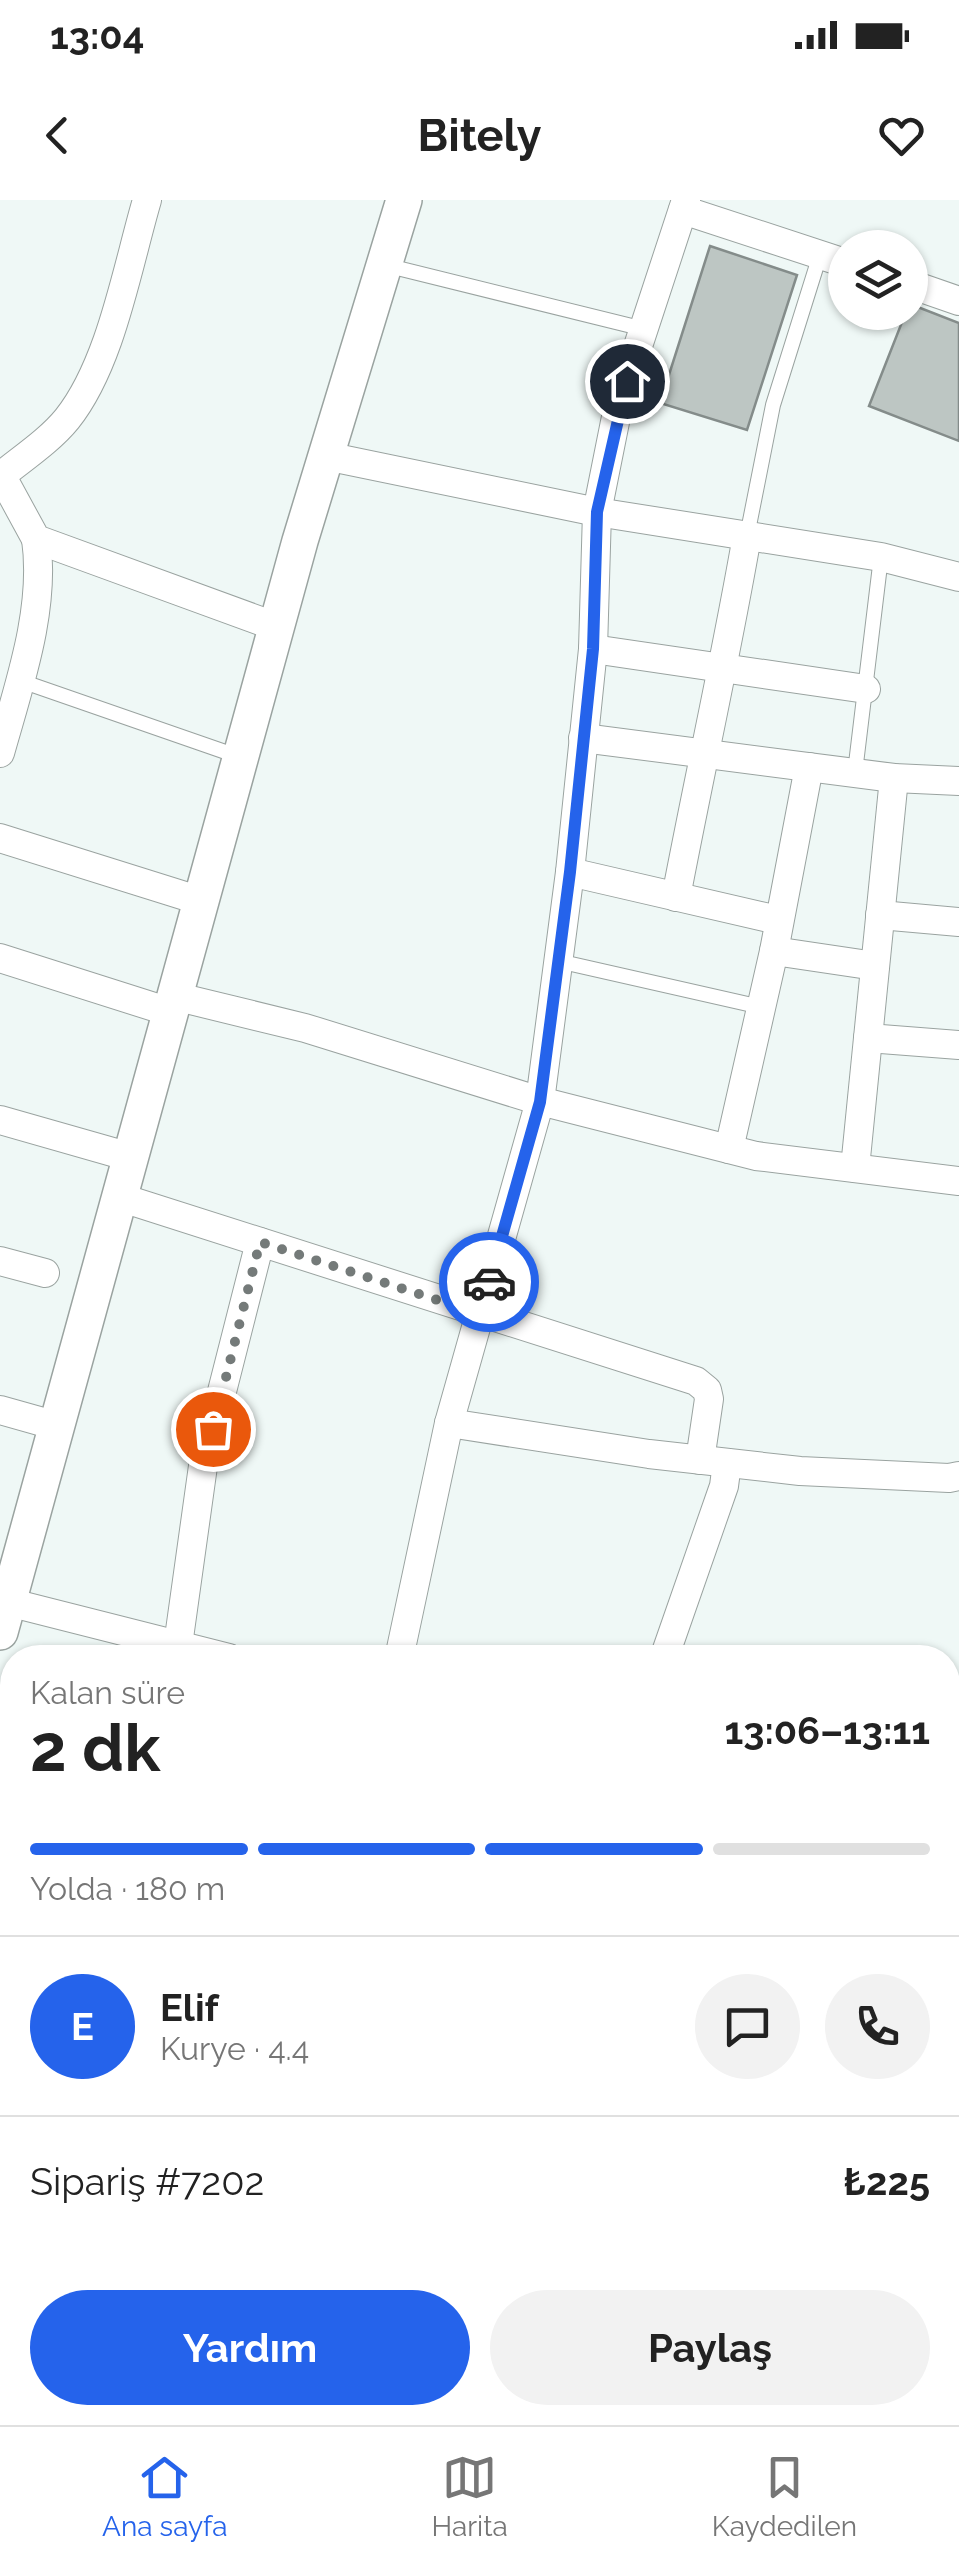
<!DOCTYPE html>
<html lang="tr">
<meta charset="utf-8">
<style>
:root{--surface:#fff;--page:#f2f2f2;--text:#222;--muted:#767676;--line:#e0e0e0;--accent:#2563eb}
body{margin:0;font-family:Raleway,sans-serif;background:var(--page);color:var(--text);height:100vh;display:flex;flex-direction:column;font-size:38px;white-space:nowrap}
*{box-sizing:border-box;margin:0}
p{font-size:32px;color:var(--muted)}
.icon{flex:none;width:55px;height:55px;fill:none;stroke:currentColor;stroke-width:2;stroke-linecap:round;stroke-linejoin:round}
.map{position:relative;flex:1;overflow:hidden}
.panel{position:absolute;left:0px;top:1445px;width:960px;height:780px;display:flex;flex-direction:column;background:var(--surface);border-radius:40px 40px 0 0;box-shadow:0 2px 8px #0004}
.panel>*{flex:none}
.fabs{position:absolute;left:828px;top:30px;display:grid;gap:20px}
.fabs a{display:grid;place-items:center;width:100px;height:100px;border-radius:50%;background:var(--surface);box-shadow:0 2px 8px #0004;font-size:50px}
.pin{position:absolute;display:grid;place-items:center;width:85px;height:85px;color:#fff;margin:-42px;border:5px solid #fff;border-radius:50%;box-shadow:0 2px 10px #0007}
.courier{position:absolute;display:grid;place-items:center;width:100px;height:100px;margin:-50px;border:8px solid #2563eb;border-radius:50%;background:#fff;color:#222;box-shadow:0 2px 12px #0007}
.head em{font-style:normal;font-weight:700}
.head div{display:flex;flex-direction:column-reverse}
.head{display:flex;align-items:center;justify-content:space-between;height:170px;padding:0 30px}
h1{font-size:65px;font-weight:700;line-height:75px}
.bar{display:grid;grid-template-columns:repeat(4,1fr);gap:15px 10px;align-content:center;height:120px;padding:0 30px}
.bar i{height:12px;border-radius:8px;background:var(--line)}
.bar .on{background:var(--accent)}
.bar p{grid-column:span 4}
.line{display:flex;align-items:center;gap:25px;padding:0 30px;border-top:2px solid var(--line)}
.line div{flex:1}
.round{display:grid;place-items:center;flex:none;width:105px;height:105px;border-radius:52px;background:var(--page)}
.button{display:flex;gap:20px;margin-top:auto;padding:20px 30px}
.button a{flex:1;height:115px;border-radius:60px;background:var(--accent);color:#fff;font-size:40px;font-weight:700;line-height:115px;text-align:center}
.button a+a{background:var(--page);color:var(--text)}
.status{display:flex;justify-content:space-between;align-items:center;height:70px;padding:0 50px;background:var(--surface);direction:ltr}
.status svg{height:28px;fill:currentColor}
header{display:flex;justify-content:space-between;align-items:center;height:130px;padding:0 30px;background:var(--surface);font-size:45px;font-weight:700}
.menu{display:flex;justify-content:space-around;align-items:center;height:140px;border-top:2px solid var(--line);background:var(--surface);font-size:28px;color:var(--muted)}
.menu a{display:grid;justify-items:center;gap:5px}
.menu .on{color:var(--accent)}
.map>svg:first-child{display:block}
.building{fill:#bdc6c3;stroke:#848c8a;stroke-width:2.5}
.lines{fill:none;stroke-linecap:round;stroke-linejoin:round}
.service-casing{stroke:#9aa3a0;stroke-width:16}
.minor-casing{stroke:#9aa3a0;stroke-width:30}
.tertiary-casing{stroke:#9aa3a0;stroke-width:38}
.service{stroke:#fff;stroke-width:14}
.minor{stroke:#fff;stroke-width:28}
.tertiary{stroke:#fff;stroke-width:35}
.done{stroke:#747a79;stroke-width:10;stroke-dasharray:0 18}
.route{stroke:#2563eb;stroke-width:12}
</style>
<div class="status"><b>13:04</b><svg viewBox="0 0 49 12"><path d="M0 12V9h3v3zM5 12V6h3v6zM10 12V3h3v9zM15 12V0h3v12zM26 1h20v11H26zM47 4h2v5h-2z"/></svg></div>
<header><svg class="icon" aria-label="back" viewBox="0 0 24 24"><path d="M15 5l-7 7 7 7"/></svg>Bitely<svg class="icon" aria-label="heart" viewBox="0 0 24 24"><path d="M12 20l-8-8c-3-5 5-10 8-4 3-6 11-1 8 4z"/></svg></header>
<div class="map">
<svg width="959" height="2225" viewBox="0 0 959 2225">
<rect width="100%" height="100%" fill="#eff8f6"/>
<g class="building">
<path d="M710,46L797,75L747,230L660,203Z"/>
<path d="M910,104L959,123V241L869,206L906,112H910Z"/>
</g>
<g class="lines">
<g class="service-casing">
<g id="service">
<path d="M385,65L644,129"/>
<path d="M747,336L773,205L820,55"/>
<path d="M21,481L240,557"/>
<path d="M855,572L881,357"/>
<path d="M558,761L761,807"/>
<path d="M0,2116L12,2066"/>
<path d="M0,2160L12,2164"/>
</g>
</g>
<g class="minor-casing">
<g id="minor">
<path d="M683,10L845,63"/>
<path d="M910,84L959,101"/>
<path d="M326,256L597,312L881,357L959,377"/>
<path d="M0,273L36,339L277,427"/>
<path d="M2,275C23,258 50,240 67,219C111,164 127,68 147,0"/>
<path d="M593,449L866,489"/>
<path d="M583,538L894,578L959,581"/>
<path d="M0,553C19,485 46,409 36,339"/>
<path d="M0,638L201,701"/>
<path d="M570,672L778,720"/>
<path d="M676,697C699,576 726,457 747,336"/>
<path d="M880,715L959,722"/>
<path d="M774,751L875,766"/>
<path d="M0,758L170,812"/>
<path d="M174,796L305,828L540,901L756,956L959,981"/>
<path d="M868,838L959,845"/>
<path d="M0,920L130,957"/>
<path d="M729,949L774,751L809,567"/>
<path d="M855,968L894,578"/>
<path d="M119,997L696,1181L707,1190L709,1199L700,1260"/>
<path d="M0,1061L45,1073"/>
<path d="M0,1210L57,1226"/>
<path d="M449,1223L649,1254L800,1271L949,1278L959,1276"/>
<path d="M8,1402L229,1458"/>
<path d="M178,1445L203,1266L260,1042"/>
<path d="M399,1458L449,1223L540,901L570,672L593,449L597,312L618,207L686,0"/>
<path d="M664,1458L724,1286L727,1263"/>
<path d="M948,2160L959,2156"/>
<path d="M146,2225L151,2212"/>
</g>
</g>
<g class="tertiary-casing">
<path id="tertiary" d="M0,1432L300,341L404,0"/>
</g>
<use href="#service" class="service"/>
<use href="#minor" class="minor"/>
<use href="#tertiary" class="tertiary"/>
</g>
<g class="lines">
<path class="done" d="M213,1229L260,1042L480,1114L489,1082"/>
<path class="route" d="M489,1082L540,902L570,672L593,449L597,312L627,181"/>
</g>
</svg>
<div class="fabs">
<a><svg class="icon" aria-label="layers" viewBox="0 0 24 24"><path d="M12 4l9 5-9 5-9-5zM3 14l9 5 9-5"/></svg></a>
</div>
<div class="pin" style="left:213px;top:1229px;background:#ea580c"><svg class="icon" aria-label="bag" viewBox="0 0 24 24"><path d="M5 8h14l-1 12H6zM9 8a3 3 0 0 1 6 0"/></svg></div>
<div class="pin" style="left:627px;top:181px;background:#1f2937"><svg class="icon" aria-label="home" viewBox="0 0 24 24"><path d="M3 11l9-7 9 7M6 9v11h12V9"/></svg></div>
<div class="courier" style="left:489px;top:1082px"><svg class="icon" aria-label="car" viewBox="0 0 24 24"><path d="M5 17H2v-5l4-1 3-4h7l3 4 3 1v5h-3M9 17h6M6 11h13"/><circle cx="7" cy="17" r="2"/><circle cx="17" cy="17" r="2"/></svg></div>
<section class="panel">
<div class="head"><div><h1>2 dk</h1><p>Kalan süre</p></div><em>13:06–13:11</em></div>
<div class="bar"><i class="on"></i><i class="on"></i><i class="on"></i><i></i><p>Yolda · 180 m</p></div>
<div class="line" style="height:180px"><b class="round" style="background:var(--accent);color:#fff">E</b><div><b>Elif</b><p>Kurye · 4.4</p></div><a class="round"><svg class="icon" aria-label="chat" viewBox="0 0 24 24"><path d="M4 5h16v11H9l-5 4z"/></svg></a><a class="round"><svg class="icon" aria-label="phone" viewBox="0 0 24 24"><path d="M5 4h4l2 5-3 2q2 4 5 5l2-3 5 2v4C11 20 4 13 5 4z"/></svg></a></div>
<div class="line" style="height:130px"><div>Sipariş #7202</div><b>₺225</b></div>
<div class="button"><a>Yardım</a><a>Paylaş</a></div>
</section>
</div>
<nav class="menu">
<a class="on"><svg class="icon" aria-label="home" viewBox="0 0 24 24"><path d="M3 11l9-7 9 7M6 9v11h12V9"/></svg>Ana sayfa</a>
<a><svg class="icon" aria-label="map" viewBox="0 0 24 24"><path d="M3 6l6-2 6 2 6-2v14l-6 2-6-2-6 2zM9 4v14M15 6v14"/></svg>Harita</a>
<a><svg class="icon" aria-label="saved" viewBox="0 0 24 24"><path d="M7 4h10v16l-5-4-5 4z"/></svg>Kaydedilen</a>
</nav>
